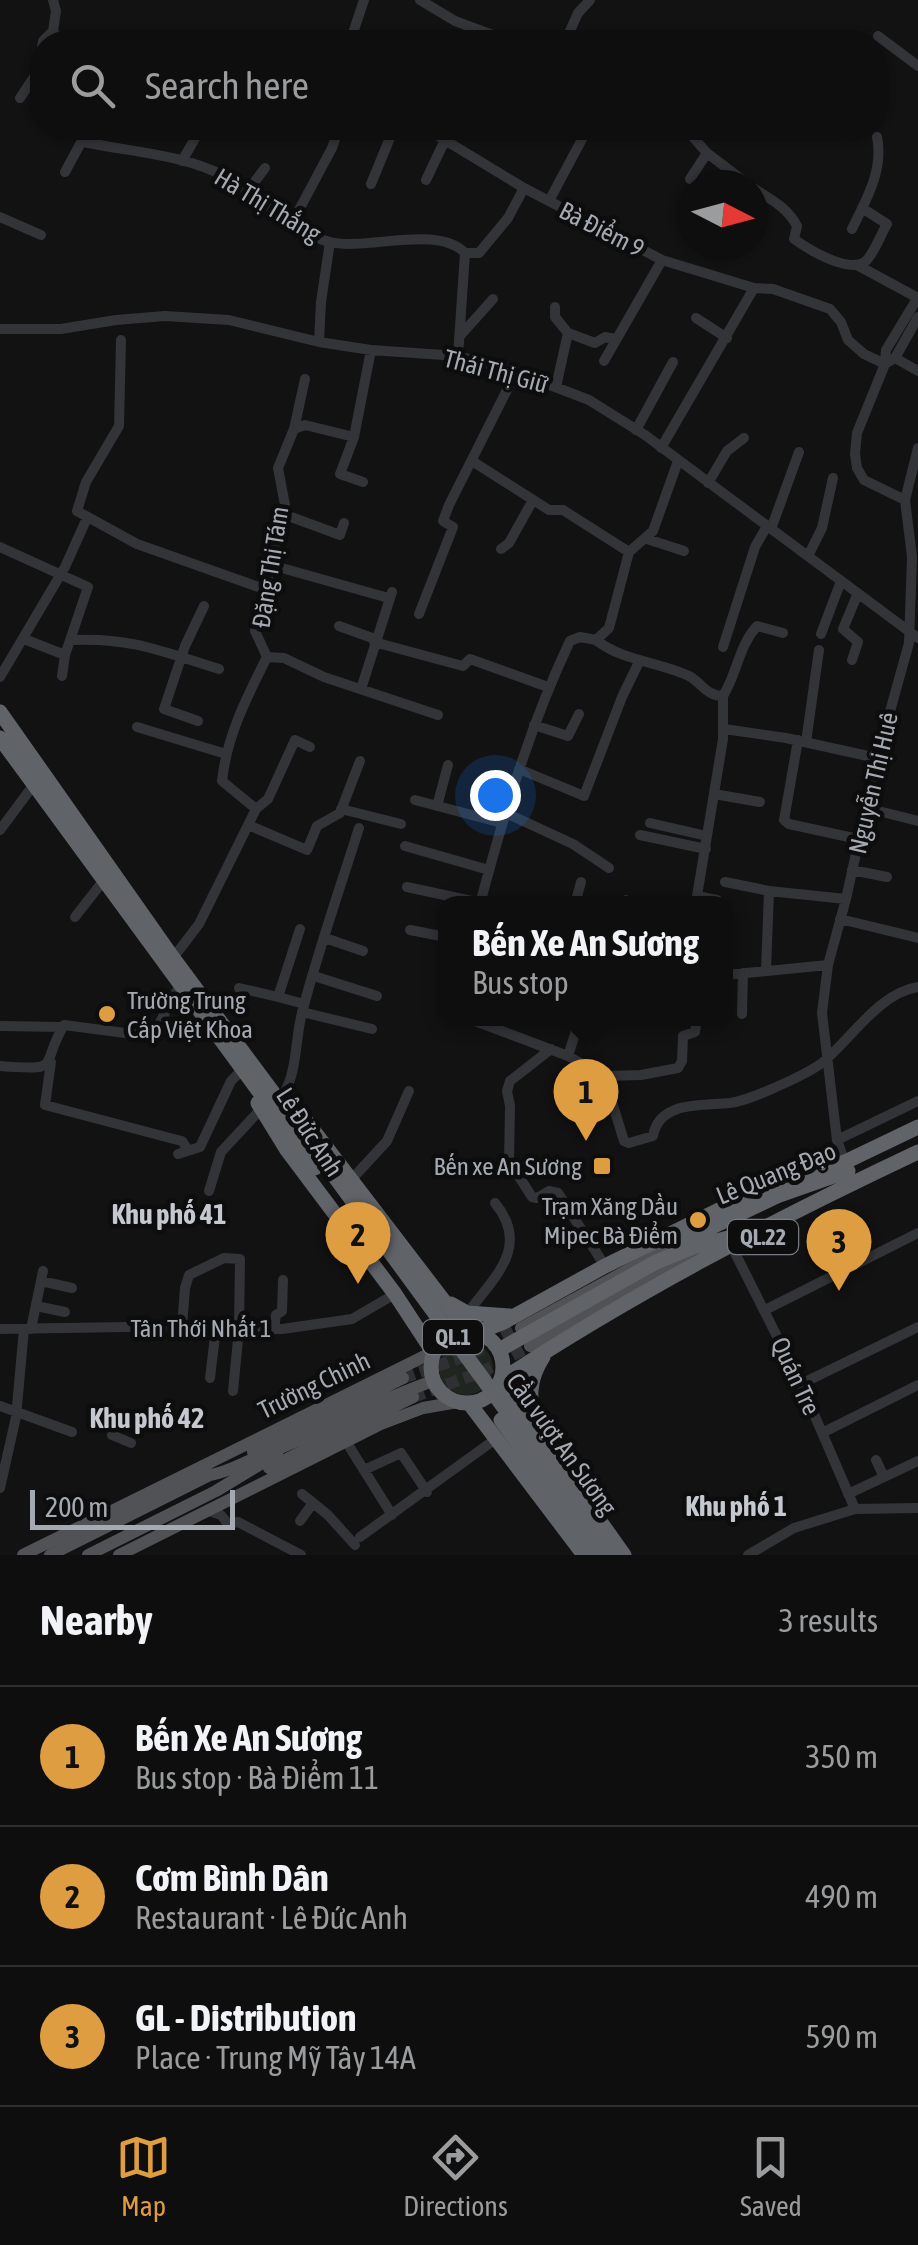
<!DOCTYPE html>
<html lang="en">
<head>
<meta charset="utf-8">
<style>
  body { margin:0; font-family:"Asap Condensed",sans-serif; background:#1c1c1c; color:#f1f3f6 }
  .compass { position:absolute; left:678px; top:170px; width:90px; height:90px; border-radius:50%; background:#0e0e0e; box-shadow:0 2px 8px #0004; rotate:96deg }
  .scale { position:absolute; left:30px; bottom:25px; width:205px; box-sizing:border-box; padding-left:10px; border:5px solid #a5aab2; border-top:0; font-size:28px; line-height:35px; white-space:nowrap; color:#a5aab2; -webkit-text-stroke:8px #0d0d0e; paint-order:stroke }
  .you { position:absolute; left:495px; top:795px; width:35px; height:35px; margin:-25px; border:8px solid #fff; border-radius:50%; background:#1a73e8; box-shadow:0 0 0 15px #1a73e833 }
  .badge { display:grid; place-items:center; width:65px; height:65px; border-radius:50%; background:#dd9d40; color:#111; font-size:32px; font-weight:700 }
  .pin { position:absolute; translate:-50% -82px; filter:drop-shadow(0 2px 5px #0008) }
  .pin::after { content:''; position:absolute; top:52px; width:35px; height:30px; background:inherit; clip-path:polygon(0 0,100% 0,50% 100%) }
  .popup { position:absolute; left:438px; top:896px; width:295px; height:130px; box-sizing:border-box; display:grid; place-content:center; border-radius:20px; background:#0e0e0e; filter:drop-shadow(0 2px 8px #0005); font-size:32px; white-space:nowrap; color:#9b9c9e }
  .popup b { font-size:38px; color:#f1f3f6 }
  .popup::after { content:''; position:absolute; left:50%; top:100%; margin-left:-20px; border:20px solid transparent; border-top-color:#0e0e0e }
  .list { margin:0; padding:0; list-style:none }
  h2 { display:flex; justify-content:space-between; align-items:center; height:130px; margin:0; padding:0 40px; font-size:42px }
  h2 small { font-size:32px; font-weight:400; color:#9b9c9e }
  .list li { display:grid; grid-template-columns:65px 1fr auto; gap:30px; align-items:center; box-sizing:border-box; height:140px; padding:0 40px; border-top:2px solid #2e2e2e }
  .list b { display:block; font-size:38px; white-space:nowrap }
  .list p { margin:0; font-size:32px; white-space:nowrap; color:#9b9c9e }
  .list em { font-size:32px; font-style:normal; color:#9b9c9e }
  .icon { flex:none; width:55px; height:55px; fill:none; stroke:currentColor; stroke-width:2; stroke-linecap:round; stroke-linejoin:round }
  .map { position:relative; flex:none; width:918px; height:1555px; overflow:hidden }
  .search { position:absolute; background:#0e0e0e; box-shadow:0 2px 8px #0004; left:30px; right:30px; top:30px; height:110px; display:flex; align-items:center; gap:25px; box-sizing:border-box; padding:0 35px; border-radius:40px; color:#9b9c9e; font-size:38px }
  .sheet { height:550px; background:#0e0e0e }
  nav { display:flex; justify-content:space-around; align-items:center; box-sizing:border-box; height:140px; border-top:2px solid #2e2e2e; background:#0e0e0e; font-size:28px; color:#9b9c9e }
  nav a { display:grid; justify-items:center; gap:5px }
  nav .on { color:#dd9d40 }
  .map>svg:first-child { display:block }
</style>
</head>
<body>
<div class="map">
<svg width="918" height="1555" viewBox="0 0 918 1555">
  <rect width="100%" height="100%" fill="#121213"/>
  <path fill="#1f251f" d="M439 1368a27 27 0 1 1 54 0a27 27 0 1 1-54 0Z"/>
  <g fill="none" stroke-linecap="round" stroke-linejoin="round">
    <path stroke="#2f3033" stroke-width="12" stroke-dasharray="12 6" stroke-linecap="butt" d="M403,1378L471,1354L521,1328
      M413,1397L486,1370L530,1346"/>
    <path stroke="#333438" stroke-width="10" d="M53,0L56,11L53,31L60,42
      M420,0L455,21L512,42
      M878,36L918,66
      M350,42L364,0
      M565,42L578,13L590,0
      M20,98L38,71L43,41L53,31
      M87,128L84,142C130,152 184,154 226,177C257,194 295,235 330,242C366,251 438,224 465,253L458,356
      M425,128L524,188L662,260L754,288L773,289L830,309L841,322L848,340L864,354L885,364
      M685,128L707,153L749,185
      M182,161L201,128
      M65,172L84,137
      M690,179L707,153
      M426,180L445,140
      M371,184L394,128
      M753,188C770,199 787,207 797,226L794,239C808,249 851,276 867,260C875,251 881,234 887,224L862,208
      M247,192L265,168
      M549,201L588,128
      M0,217L41,235
      M292,223L332,148L339,128
      M852,229C866,200 884,170 877,137
      M465,253H479L508,218L524,188
      M857,265L918,298
      M555,307V317L568,333
      M696,318L727,338
      M0,329H61L116,320L165,316L229,320L319,342L371,350L458,356L516,372L589,400L645,435L918,638
      M459,337L493,299
      M121,340L119,426L86,482L77,511L137,544L264,589
      M319,342L321,302L330,242
      M895,358L918,371
      M604,361L662,260
      M885,364L895,358L918,317
      M556,387L568,333L595,343L605,337L616,339
      M294,429L305,425L354,437
      M636,430L673,362
      M661,448L754,288
      M472,461L549,510H563L629,552
      M363,482L340,474L354,437L371,350
      M708,483L727,451L744,438
      M905,500L918,448
      M283,514L340,535L344,523
      M771,529L799,452
      M647,539L684,551
      M0,547L88,587L65,655L62,676
      M501,549L509,543L533,500
      M808,556L822,528L833,478
      M271,565L385,597
      M419,614L453,527L443,521L449,505L516,372
      M339,626L375,639
      M821,634L841,581
      M24,639L65,655
      M71,640C131,637 164,652 219,669
      M596,640C622,661 660,662 689,676C702,683 706,696 723,696C738,672 738,647 757,626L783,633
      M374,642L463,666L470,659L548,687
      M723,647L755,547L767,526
      M267,657L284,658L324,677L438,715
      M852,660L858,642L843,629L858,593
      M0,677L65,567L87,518
      M361,689L392,592
      M198,721L164,709L185,646L204,606
      M534,725L568,736L579,714
      M137,727L226,754
      M724,729L786,738L877,758
      M798,740L784,820L789,824L858,839
      M806,742L819,650
      M519,769L584,796L622,697L640,660
      M714,794L760,802
      M415,800L502,823
      M437,806L448,765
      M866,808L918,821
      M256,809L268,799L295,740L310,747
      M341,809L401,824
      M506,813L573,844L609,868
      M650,823L707,836
      M248,825L307,850L317,826L340,813L360,761
      M0,830L35,783
      M640,835L706,849
      M405,846L489,870
      M852,870L887,877
      M725,882L769,891L766,970
      M407,887L481,903
      M769,891L846,899
      M480,904C504,814 530,725 570,641L580,637L596,640L609,628L629,552L653,531L678,461
      M575,904L581,882
      M624,904L626,900
      M718,904L717,900L697,896L723,739V696
      M75,917L100,885
      M840,919L918,938
      M300,929L278,997L304,1004
      M410,930L446,937
      M325,938L363,951
      M173,958L199,924L256,809L222,781C227,735 247,697 267,657L255,631L285,505L278,468L294,429L305,379
      M726,975L828,965
      M314,976L377,996
      M239,988L278,997
      M302,1012L372,1029
      M742,1014L743,973
      M467,1018L568,1056L604,1076L624,1141L629,1143L653,1136C659,1101 701,1106 730,1103C745,1101 760,1094 774,1088C790,1081 808,1073 822,1063C851,1039 879,993 918,987
      M0,1026L61,1027
      M551,1049L510,1081L507,1091L510,1106L509,1161L532,1197L537,1198L549,1191L558,1193L605,1266
      M568,1056L580,1018
      M51,1062L45,1105L170,1138L182,1141L188,1150
      M0,1066C64,1071 39,1067 64,1025L148,1036L158,1026L180,985
      M604,1076L641,1075L678,1068L682,1061L683,1036L695,1032L697,1018
      M284,1093C298,1070 295,1035 303,1009C319,948 340,888 359,828
      M837,1140L918,1101
      M178,1154L200,1147L231,1081L241,1071
      M846,1166L837,1140L822,1013L828,965L846,899L877,758L909,643L912,557L905,500L864,480L857,468L855,454L857,433L885,364L886,350L918,297
      M351,1180L387,1141L409,1091
      M209,1191L221,1152L260,1110
      M731,1245L801,1384L855,1509
      M41,1281L72,1288
      M36,1306L65,1312
      M472,1307C498,1274 529,1244 495,1203
      M765,1310L918,1233
      M182,1326L185,1288L189,1275L224,1258L240,1259L239,1329L233,1391
      M0,1329L189,1326L282,1329L352,1319L395,1294
      M31,1329L43,1271
      M274,1329L276,1315L282,1311L283,1280
      M210,1378L216,1328
      M801,1384L918,1327
      M0,1406L72,1432
      M822,1433L918,1385
      M112,1435L131,1443
      M347,1443L392,1515
      M876,1460L884,1477
      M364,1470L401,1453L427,1492
      M0,1488L16,1417L24,1329
      M302,1494L328,1515L355,1545
      M848,1494L918,1461
      M209,1511L221,1515L228,1524L238,1522L301,1555
      M300,1521L313,1503
      M360,1537L497,1438
      M748,1555L794,1528L855,1509L918,1508"/>
    <path stroke="#505256" stroke-width="12" d="M521,1328L670,1247
      M530,1346L603,1303L712,1247
      M253,1452L403,1378
      M269,1468L413,1397
      M23,1555L433,1352
      M50,1555L210,1475C229,1472 243,1462 261,1456C320,1433 374,1401 433,1381
      M88,1555L216,1491L277,1454
      M119,1555L381,1424L423,1408L458,1402"/>
    <path stroke="#606368" stroke-width="15" d="M0,712L173,958L294,1121
      M0,738L285,1127
      M290,1100L466,1330
      M258,1103L287,1150L395,1294L433,1352
      M676,1244L777,1196L848,1171
      M451,1304L467,1313L510,1316
      M431 1367a36 36 0 1 1 72 0a36 36 0 1 1-72 0Z
      M478,1332L502,1323L605,1266L784,1178L845,1162L918,1127
      M499,1350L656,1262L693,1247L732,1237
      M500,1381C633,1293 774,1220 918,1152
      M500,1381L624,1555
      M469,1403L584,1555
      M537,1425C528,1400 528,1380 543,1357"/>
    <path stroke="#606368" stroke-width="15" d="M294,1121L612,1555
      M285,1127L315,1168
      M501,1420L599,1555"/>
  </g>
  <g fill="#dd9d40" stroke="#0d0d0e" stroke-width="4">
    <circle cx="107" cy="1014" r="10"/>
    <rect x="592" y="1156" width="20" height="20" rx="5"/>
    <circle cx="698" cy="1220" r="10"/>
  </g>
  <g text-anchor="middle" dominant-baseline="central" stroke-width="9" stroke-linejoin="round" paint-order="stroke">
    <g fill="#0d0d0e" stroke="#777b81" stroke-width="2.5">
      <rect x="728" y="1220" width="70" height="34" rx="8"/>
      <rect x="423" y="1320" width="60" height="34" rx="8"/>
    </g>
    <g font-size="22" font-weight="bold" fill="#a5aab2">
      <text x="763" y="1237">QL.22</text>
      <text x="453" y="1337">QL.1</text>
    </g>
    <g font-size="25" fill="#a5aab2" stroke="#0d0d0e">
      <text transform="translate(268 205) rotate(31)">Hà Thị Thắng</text>
      <text transform="translate(602 229) rotate(27)">Bà Điểm 9</text>
      <text transform="translate(496 371) rotate(15)">Thái Thị Giữ</text>
      <text transform="translate(270 567) rotate(-81)">Đặng Thị Tám</text>
      <text transform="translate(873 783) rotate(-77)">Nguyễn Thị Huê</text>
      <text transform="translate(310 1132) rotate(57)">Lê Đức Anh</text>
      <text transform="translate(776 1173) rotate(-22)">Lê Quang Đạo</text>
      <text x="201" y="1328">Tân Thới Nhất 1</text>
      <text transform="translate(796 1376) rotate(65)">Quán Tre</text>
      <text transform="translate(314 1385) rotate(-26)">Trường Chinh</text>
      <text transform="translate(562 1444) rotate(54)">Cầu vượt An Sương</text>
    </g>
    <g font-size="25" fill="#a5aab2" stroke="#0d0d0e" text-anchor="end">
      <text x="127" y="1000" text-anchor="start">Trường Trung<tspan x="127" dy="29">Cấp Việt Khoa</tspan></text>
      <text x="582" y="1166">Bến xe An Sương</text>
      <text x="678" y="1206">Trạm Xăng Dầu<tspan x="678" dy="29">Mipec Bà Điểm</tspan></text>
    </g>
    <g font-size="28" font-weight="bold" fill="#c5c9cf" stroke="#0d0d0e">
      <text x="169" y="1214">Khu phố 41</text>
      <text x="147" y="1418">Khu phố 42</text>
      <text x="736" y="1506">Khu phố 1</text>
    </g>
  </g>
</svg>
<svg class="compass" viewBox="-18 -18 36 36"><path d="M0-13l5 13h-10z" fill="#e53935"/><path d="M0 13l5-13h-10z" fill="#9b9c9e"/></svg>
<div class="scale">200 m</div>
<div class="you"></div>
<div class="pin badge" style="left:586px;top:1141px">1</div>
<div class="popup"><b>Bến Xe An Sương</b>Bus stop</div>
<div class="pin badge" style="left:358px;top:1284px">2</div>
<div class="pin badge" style="left:839px;top:1291px">3</div>
<div class="search"><svg class="icon" aria-label="search" viewBox="0 0 24 24"><circle cx="10" cy="10" r="6"/><path d="M15 15l6 6"/></svg>Search here</div>
</div>
<section class="sheet">
<h2>Nearby<small>3 results</small></h2>
<ul class="list">
<li><span class="badge">1</span><div><b>Bến Xe An Sương</b><p>Bus stop · Bà Điểm 11</p></div><em>350 m</em></li>
<li><span class="badge">2</span><div><b>Cơm Bình Dân</b><p>Restaurant · Lê Đức Anh</p></div><em>490 m</em></li>
<li><span class="badge">3</span><div><b>GL - Distribution</b><p>Place · Trung Mỹ Tây 14A</p></div><em>590 m</em></li>
</ul>
</section>
<nav>
<a class="on"><svg class="icon" aria-label="map" viewBox="0 0 24 24"><path d="M3 6l6-2 6 2 6-2v14l-6 2-6-2-6 2zM9 4v14M15 6v14"/></svg>Map</a>
<a><svg class="icon" aria-label="directions" viewBox="0 0 24 24"><path d="M12 3l9 9-9 9-9-9zM9 14v-3h6M13 9l2 2-2 2"/></svg>Directions</a>
<a><svg class="icon" aria-label="saved" viewBox="0 0 24 24"><path d="M7 4h10v16l-5-4-5 4z"/></svg>Saved</a>
</nav>
</body>
</html>
